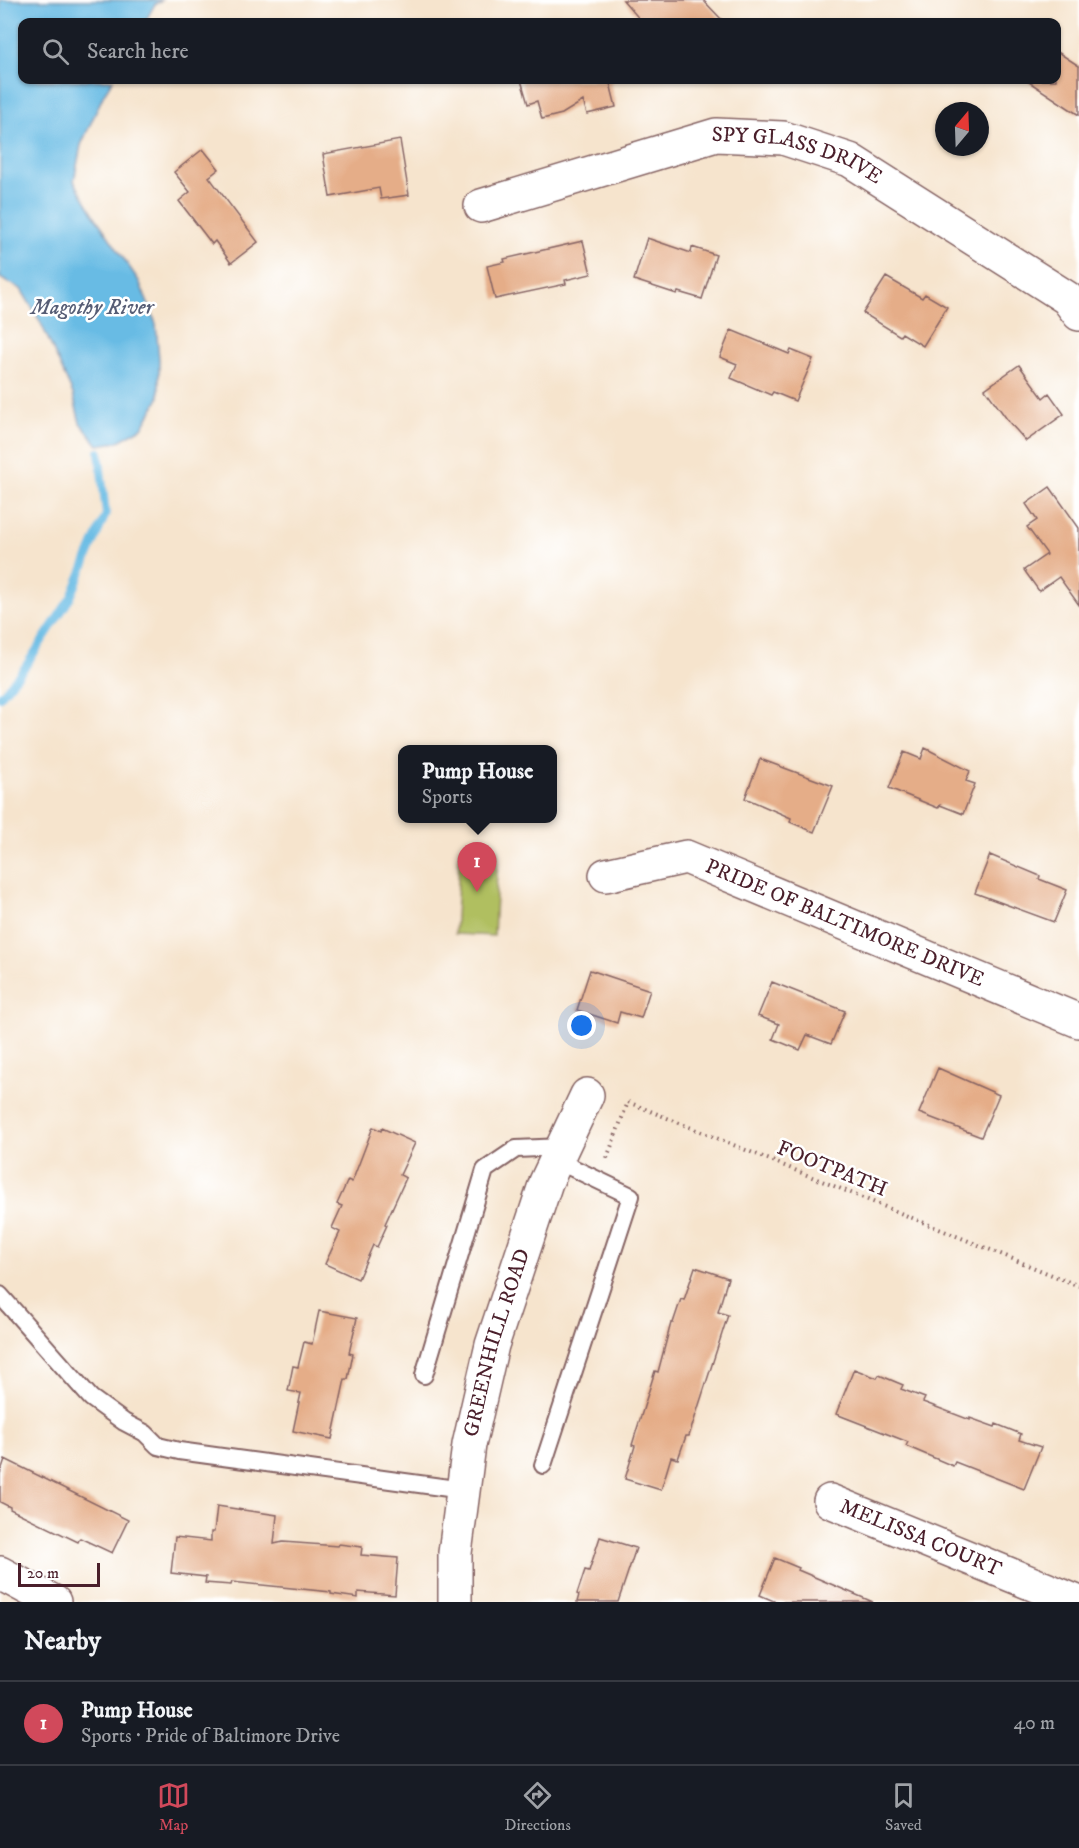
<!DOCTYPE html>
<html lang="en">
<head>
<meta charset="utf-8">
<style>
  body { margin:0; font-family:"IM FELL DW Pica",serif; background:#20242c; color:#f1f3f6 }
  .compass { position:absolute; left:935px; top:102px; width:54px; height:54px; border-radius:50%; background:#171b24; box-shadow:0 2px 4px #0004; rotate:19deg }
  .scale { position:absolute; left:18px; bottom:15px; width:82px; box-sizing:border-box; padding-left:6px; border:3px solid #4a1f2b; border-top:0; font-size:16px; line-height:21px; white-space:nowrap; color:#4a1f2b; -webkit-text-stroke:4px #fff; paint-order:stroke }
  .you { position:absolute; left:582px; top:1026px; width:21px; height:21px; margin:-15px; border:4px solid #fff; border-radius:50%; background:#1a73e8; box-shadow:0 0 0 9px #1a73e833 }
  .badge { display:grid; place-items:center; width:39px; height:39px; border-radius:50%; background:#d1495b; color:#fff; font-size:20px; font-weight:700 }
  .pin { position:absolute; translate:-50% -50px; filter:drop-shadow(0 2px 3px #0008) }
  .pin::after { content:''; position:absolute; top:32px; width:21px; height:18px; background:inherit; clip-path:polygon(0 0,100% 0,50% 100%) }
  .popup { position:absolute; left:398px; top:745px; width:159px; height:78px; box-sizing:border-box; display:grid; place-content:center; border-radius:12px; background:#171b24; filter:drop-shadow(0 2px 4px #0005); font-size:20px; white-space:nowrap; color:#9ea1a6 }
  .popup b { font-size:22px; color:#f1f3f6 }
  .popup::after { content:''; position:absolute; left:50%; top:100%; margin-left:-12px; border:12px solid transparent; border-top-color:#171b24 }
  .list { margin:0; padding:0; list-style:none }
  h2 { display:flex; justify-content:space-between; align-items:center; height:78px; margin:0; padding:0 24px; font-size:26px }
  h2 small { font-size:20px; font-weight:400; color:#9ea1a6 }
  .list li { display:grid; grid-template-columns:39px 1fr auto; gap:18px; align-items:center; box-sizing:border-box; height:84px; padding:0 24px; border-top:2px solid #363941 }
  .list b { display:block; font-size:22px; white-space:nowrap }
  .list p { margin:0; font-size:20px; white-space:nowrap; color:#9ea1a6 }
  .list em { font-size:20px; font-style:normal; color:#9ea1a6 }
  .icon { flex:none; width:33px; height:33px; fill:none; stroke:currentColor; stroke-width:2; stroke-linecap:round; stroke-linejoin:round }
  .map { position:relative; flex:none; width:1079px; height:1602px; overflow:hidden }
  .search { position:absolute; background:#171b24; box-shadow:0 2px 4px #0004; left:18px; right:18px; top:18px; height:66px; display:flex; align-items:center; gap:15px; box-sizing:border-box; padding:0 21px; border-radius:12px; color:#9ea1a6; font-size:22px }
  .sheet { height:162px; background:#171b24 }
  nav { display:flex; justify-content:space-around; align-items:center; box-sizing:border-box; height:84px; border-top:2px solid #363941; background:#171b24; font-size:16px; color:#9ea1a6 }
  nav a { display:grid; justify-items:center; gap:3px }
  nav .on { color:#d1495b }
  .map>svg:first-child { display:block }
</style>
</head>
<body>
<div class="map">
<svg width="1079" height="1602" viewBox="0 0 1079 1602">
  <rect width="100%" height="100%" fill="#fff"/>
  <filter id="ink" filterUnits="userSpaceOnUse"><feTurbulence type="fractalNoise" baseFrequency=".0167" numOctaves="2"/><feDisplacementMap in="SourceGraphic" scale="12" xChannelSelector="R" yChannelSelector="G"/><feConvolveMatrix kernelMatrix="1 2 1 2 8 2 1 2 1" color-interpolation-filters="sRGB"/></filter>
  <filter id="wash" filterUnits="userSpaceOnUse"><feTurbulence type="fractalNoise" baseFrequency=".008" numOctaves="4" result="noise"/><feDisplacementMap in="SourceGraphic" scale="24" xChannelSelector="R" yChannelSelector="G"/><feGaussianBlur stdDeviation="1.35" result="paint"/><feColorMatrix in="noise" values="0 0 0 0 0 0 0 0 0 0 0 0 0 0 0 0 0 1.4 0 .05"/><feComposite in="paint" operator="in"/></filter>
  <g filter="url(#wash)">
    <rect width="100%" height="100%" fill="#f6e4cd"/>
    <path fill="#b0bf61" stroke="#7d6f46" stroke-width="1.5" d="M460,848L498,850L494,936L455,934Z"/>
    <path fill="#68bbe4" stroke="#596d88" stroke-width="1.5" d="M0,0H162L155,4L145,22H22V80H113L104,94L81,145L74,181L96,218L139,281L156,324L159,359V398L142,428L117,442L98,445L80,423L73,394L40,321L21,289L0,278Z"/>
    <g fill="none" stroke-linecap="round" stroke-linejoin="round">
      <path stroke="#68bbe4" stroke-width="8" d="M0,697L25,667L71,597L106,514L99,452"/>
    </g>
    <g id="blocks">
      <path fill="#e5ad88" d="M623,0H703L724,22H642Z
        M1056,51L1079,66V115L1026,80H1056Z
        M521,80H615L610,83L616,107L587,114L583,101L562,114L542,119L537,101L528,104Z
        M400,140L409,195L381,199L379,188L330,197L323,154Z
        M203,149L219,169L209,177L258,242L231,263L215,241L212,244L179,201L190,192L174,172Z
        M647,238L691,253L692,247L716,255L702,299L678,292L677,294L634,280Z
        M583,241L591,274L565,280L566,284L495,299L487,266L505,262L504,259Z
        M886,277L922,298L925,294L947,307L923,346L902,333L900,336L863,313Z
        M731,330L789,354L791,350L813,359L795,401L773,392L771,395L731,378L737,364L720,357Z
        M1019,365L1043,398L1049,393L1064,414L1026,441L1009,422L985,389Z
        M1050,487L1079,528V605L1059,577L1039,591L1024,570L1047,554L1027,527L1037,520L1026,504Z
        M925,748L970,771L966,781L975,784L963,814L940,805L938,808L889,788L904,752L921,759Z
        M760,759L833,786L814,832L790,822L791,818L745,798Z
        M990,855L1040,876L1039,879L1067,890L1054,922L975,893Z
        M590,970L650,990L641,1018L620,1012L617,1023L577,1010Z
        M772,982L845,1011L831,1044L807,1035L800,1050L773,1039L779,1024L758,1016Z
        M938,1068L999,1095L981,1137L919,1113Z
        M373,1127L381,1131L382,1128L415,1143L400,1175L406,1178L385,1224L387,1225L377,1247L373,1245L358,1279L325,1264L340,1232L332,1228L342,1206L337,1204L348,1180L352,1182Z
        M695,1267L728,1278L718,1312L728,1315L689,1436H686L678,1459L671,1457L661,1490L625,1479L635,1446L632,1445L655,1371L658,1372L671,1323H673L681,1299L684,1300Z
        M319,1311L357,1318L349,1353L353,1354L348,1379H345L332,1439L293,1431L301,1393L288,1391L293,1366L298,1367L304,1342L312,1344Z
        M854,1369L877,1378L879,1375L903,1385L901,1389L925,1398L923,1402L970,1420V1418L995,1427L996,1424L1021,1434L1019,1440L1041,1447L1024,1489L955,1462L953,1466L906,1446L908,1442L836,1414Z
        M5,1459L128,1520L112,1553L80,1538L78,1542L10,1509V1507L0,1502V1474Z
        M217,1506L277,1515L274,1544L283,1542L338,1546L339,1544L362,1547L361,1555L398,1558L395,1595L358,1592V1598L331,1594V1592L232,1582L231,1585L205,1583L206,1577L171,1573L175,1537L211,1541V1532H214Z
        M600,1537L636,1548L618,1602H577L579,1595L577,1594L585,1570L589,1571Z
        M775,1558L799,1568L798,1570L873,1602H776L760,1595Z"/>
    </g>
  </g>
  <g filter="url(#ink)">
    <use href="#blocks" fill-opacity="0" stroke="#866464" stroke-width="1.5"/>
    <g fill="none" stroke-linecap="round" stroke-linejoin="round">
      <defs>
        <path id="lane" d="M0,1295L91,1398L124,1422L145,1433L158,1446L179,1451L463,1490
          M424,1375L485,1170L516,1149L563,1147
          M543,1465L631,1196L556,1160"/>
        <g id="street">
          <path id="s1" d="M481,206L716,135L783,138L850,160L1067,298L1079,314"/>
          <path id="s2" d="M606,875L686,857L1079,1021"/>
          <path id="s3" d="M830,1501L1077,1602"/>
          <path d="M0,1573L54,1602"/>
          <path id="s4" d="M455,1602V1553L469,1445L492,1345L546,1182L587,1095"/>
        </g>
      </defs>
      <use href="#lane" stroke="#866464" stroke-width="20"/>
      <use href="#street" stroke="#866464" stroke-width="36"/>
      <path stroke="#866464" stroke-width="4" stroke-dasharray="1.5 4.5" stroke-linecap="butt" d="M607,1158L628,1102L1079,1286"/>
      <use href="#lane" stroke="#fff" stroke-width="16"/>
      <use href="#street" stroke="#fff" stroke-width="33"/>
    </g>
  </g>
  <g text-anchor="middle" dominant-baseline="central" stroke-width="5" stroke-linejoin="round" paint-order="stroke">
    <g font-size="21" fill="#4a1f2b" stroke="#fff">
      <text stroke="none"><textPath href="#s1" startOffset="330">SPY GLASS DRIVE</textPath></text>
      <text stroke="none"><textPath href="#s2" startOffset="254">PRIDE OF BALTIMORE DRIVE</textPath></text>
      <text transform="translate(832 1169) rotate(22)">FOOTPATH</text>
      <text stroke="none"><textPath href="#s4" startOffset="264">GREENHILL ROAD</textPath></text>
      <text stroke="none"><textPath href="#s3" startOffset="98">MELISSA COURT</textPath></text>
    </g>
    <g font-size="22" font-style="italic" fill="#565d75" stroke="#fff">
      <text x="92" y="307">Magothy River</text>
    </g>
  </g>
</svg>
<svg class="compass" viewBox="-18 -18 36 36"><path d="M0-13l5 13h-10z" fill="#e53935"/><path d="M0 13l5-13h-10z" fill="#9ea1a6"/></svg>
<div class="scale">20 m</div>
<div class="you"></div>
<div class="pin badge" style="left:477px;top:892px">1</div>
<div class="popup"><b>Pump House</b>Sports</div>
<div class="search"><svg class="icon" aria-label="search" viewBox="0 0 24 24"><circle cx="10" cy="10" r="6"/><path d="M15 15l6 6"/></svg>Search here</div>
</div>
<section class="sheet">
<h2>Nearby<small></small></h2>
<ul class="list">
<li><span class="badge">1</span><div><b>Pump House</b><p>Sports · Pride of Baltimore Drive</p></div><em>40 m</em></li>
</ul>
</section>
<nav>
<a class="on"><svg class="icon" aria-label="map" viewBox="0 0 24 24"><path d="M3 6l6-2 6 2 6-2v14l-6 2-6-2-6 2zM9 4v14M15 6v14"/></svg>Map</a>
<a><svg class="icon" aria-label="directions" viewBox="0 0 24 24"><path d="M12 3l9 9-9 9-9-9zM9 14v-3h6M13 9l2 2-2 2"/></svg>Directions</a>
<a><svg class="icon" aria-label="saved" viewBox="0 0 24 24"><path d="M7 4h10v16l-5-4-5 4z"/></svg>Saved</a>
</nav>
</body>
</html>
